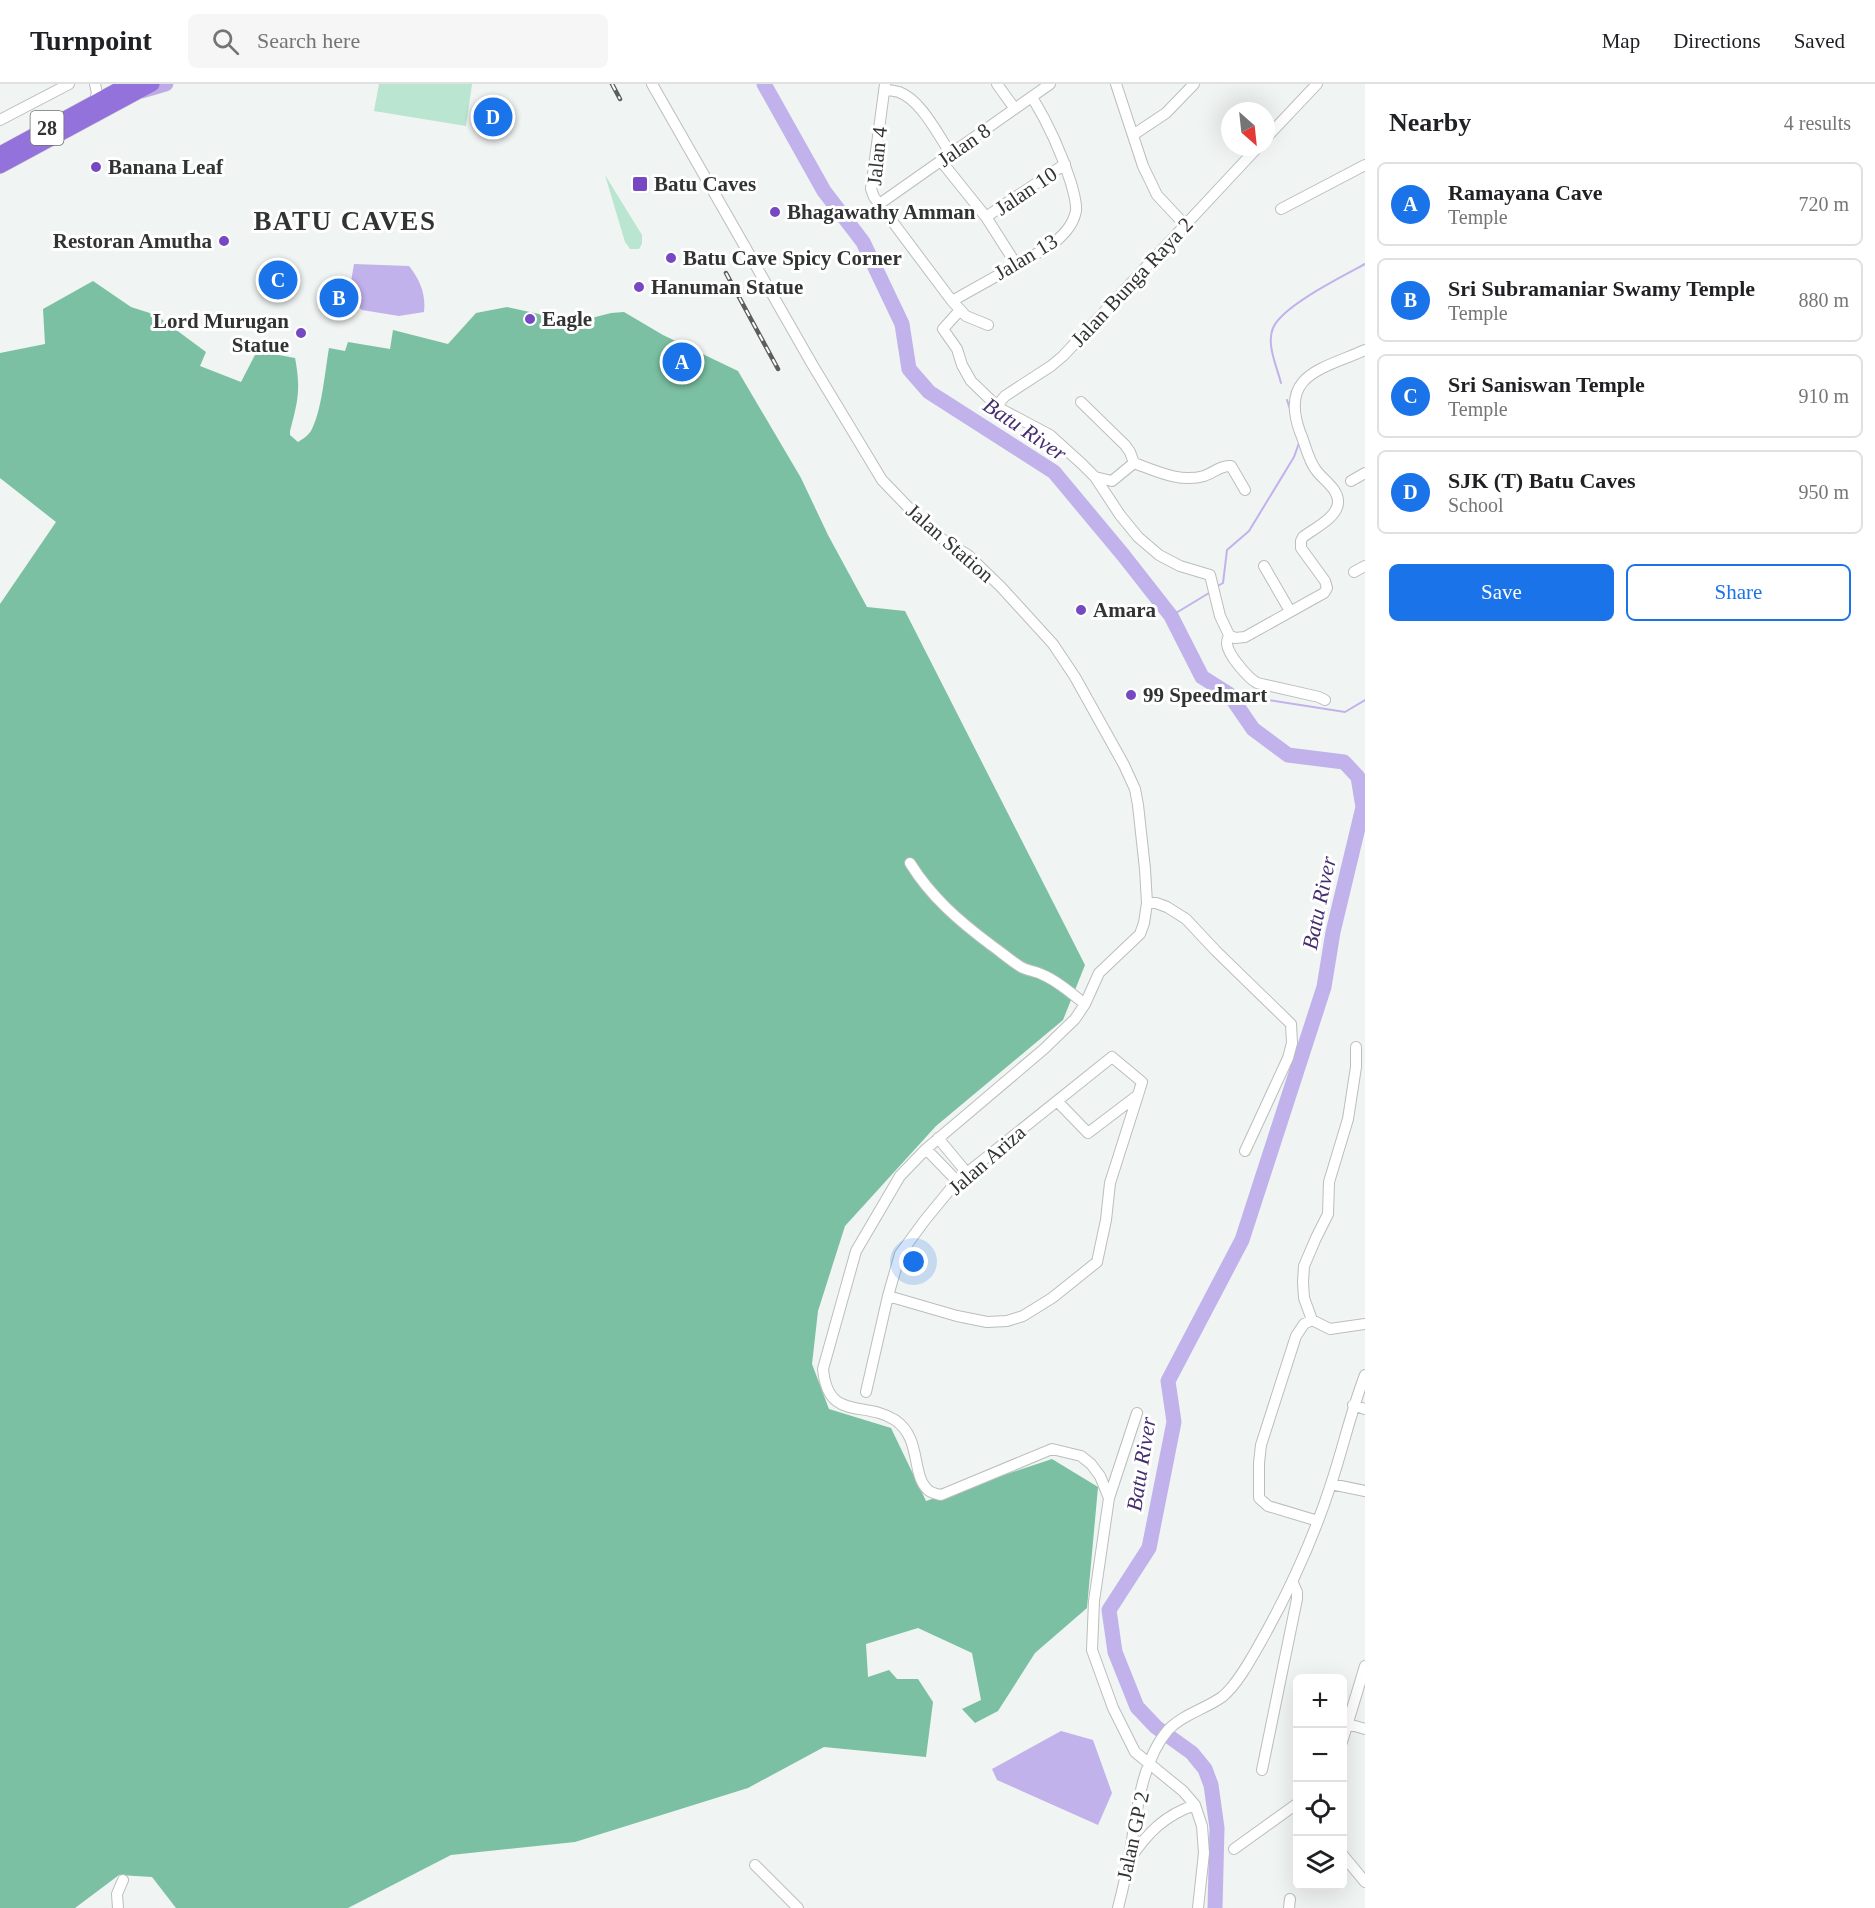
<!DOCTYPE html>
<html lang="en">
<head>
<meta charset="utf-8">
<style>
  body { margin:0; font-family:"Times New Roman",serif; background:#f6f6f6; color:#202124 }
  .controls { position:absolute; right:18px; bottom:18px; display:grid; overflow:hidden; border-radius:9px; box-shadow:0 6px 24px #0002 }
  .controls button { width:54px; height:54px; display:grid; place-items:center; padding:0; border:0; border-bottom:2px solid #e0e0e0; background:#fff; color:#202124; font:30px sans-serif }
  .compass { position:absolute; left:1221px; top:18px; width:54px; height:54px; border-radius:50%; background:#fff; box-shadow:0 6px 24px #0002; rotate:153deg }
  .you { position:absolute; left:914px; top:1178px; width:21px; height:21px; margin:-15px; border:4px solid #fff; border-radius:50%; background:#1a73e8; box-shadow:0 0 0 9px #1a73e833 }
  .badge { display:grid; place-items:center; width:39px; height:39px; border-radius:50%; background:#1a73e8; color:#fff; font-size:20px; font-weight:700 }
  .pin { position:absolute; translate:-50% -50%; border:3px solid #fff; box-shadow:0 2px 6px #0006 }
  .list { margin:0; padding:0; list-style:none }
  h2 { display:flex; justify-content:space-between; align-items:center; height:78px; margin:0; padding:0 24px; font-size:26px }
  h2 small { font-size:20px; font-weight:400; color:#757577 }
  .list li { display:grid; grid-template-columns:39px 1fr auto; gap:18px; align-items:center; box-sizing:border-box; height:84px; margin:0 12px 12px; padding:0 12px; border:2px solid #e0e0e0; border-radius:9px }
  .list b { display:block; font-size:22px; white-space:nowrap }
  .list p { margin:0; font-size:20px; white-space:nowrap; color:#757577 }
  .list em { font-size:20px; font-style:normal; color:#757577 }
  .actions { display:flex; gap:12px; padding:18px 24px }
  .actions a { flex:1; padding:14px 0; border:2px solid #1a73e8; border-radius:9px; text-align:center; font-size:21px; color:#1a73e8 }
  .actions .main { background:#1a73e8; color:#fff }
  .icon { flex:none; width:33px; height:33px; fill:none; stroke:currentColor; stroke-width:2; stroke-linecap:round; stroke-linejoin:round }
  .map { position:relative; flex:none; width:1365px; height:1824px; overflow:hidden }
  header { display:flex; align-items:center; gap:36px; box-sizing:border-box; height:84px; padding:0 30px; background:#fff; border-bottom:2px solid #e0e0e0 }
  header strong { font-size:28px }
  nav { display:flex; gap:33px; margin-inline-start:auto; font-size:21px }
  .search { width:420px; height:54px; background:#f6f6f6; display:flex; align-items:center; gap:15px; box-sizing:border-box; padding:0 21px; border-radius:9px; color:#757577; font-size:22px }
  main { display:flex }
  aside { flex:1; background:#fff }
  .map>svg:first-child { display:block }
</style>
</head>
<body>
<header>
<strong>Turnpoint</strong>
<div class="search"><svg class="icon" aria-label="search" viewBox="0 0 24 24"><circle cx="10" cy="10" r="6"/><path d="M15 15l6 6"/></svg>Search here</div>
<nav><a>Map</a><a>Directions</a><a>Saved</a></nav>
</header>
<main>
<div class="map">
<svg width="1365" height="1824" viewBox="0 0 1365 1824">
  <rect width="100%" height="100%" fill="#f0f4f2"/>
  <path fill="#b9e5d1" d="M379,0H472L466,42L374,27Z
    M605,91L642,151V160L639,165H630L625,158Z"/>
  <path fill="#7bc0a3" d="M93,197L131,223L156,231L206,268L200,282L241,298L257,267L295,274C301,305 298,317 290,347V351L298,358C303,355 309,351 312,345C322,325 325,287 329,264L345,267L348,258L390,265L393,246L448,260L476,229L507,223L576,238L611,229L624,228L663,251L738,287L801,394L828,451L867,523L905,527L1085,881L1063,936L936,1042L845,1142L818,1227L812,1280L829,1325L891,1344L926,1417L1052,1375L1098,1403L1087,1524L1035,1569L998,1627L975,1639L962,1625L981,1616L972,1569L918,1544L866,1560L868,1593L889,1586L897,1595H918L933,1618L926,1673L824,1663L748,1704L575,1758L451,1771L348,1824H176L152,1793L119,1791L75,1824H0V520L56,438L0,394V269L45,260L43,225Z"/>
  <path fill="#c1b2ec" d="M354,180L409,182C420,196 426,210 424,228L399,232L362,226L348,215Z
    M1061,1647L1093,1656L1112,1709L1098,1741L997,1696L992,1685Z"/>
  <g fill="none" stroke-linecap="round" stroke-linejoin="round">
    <path stroke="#c1b2ec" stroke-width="2" d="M1281,299C1277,283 1266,260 1273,244C1282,222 1343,192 1365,180
      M1287,316L1290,325
      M1216,503L1223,499L1227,466L1249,447L1294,373L1299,359
      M1171,532L1209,509
      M1229,610L1345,628L1365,616"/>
    <path stroke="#c1b2ec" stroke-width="15" d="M764,0L824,107L863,158L902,240L909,285L929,308L1054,388L1124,472L1171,532L1202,593L1229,610L1253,645L1288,671L1344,678L1358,693L1363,723L1333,848L1324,903L1242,1156L1168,1297L1174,1338L1149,1464L1109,1526L1115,1568L1137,1623L1156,1643L1192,1669L1205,1685L1211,1701L1217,1744L1215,1824"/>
    <defs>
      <path id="minor" d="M652,0L812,280L882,396L934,450L968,471L1001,503L1053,560L1075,593L1124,681L1135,705L1138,721L1145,785L1147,819L1144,839L1140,850L1099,889L1085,920L1075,935L1044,965L926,1065L900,1092L856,1167L823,1285C828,1338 864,1316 895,1336C922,1354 911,1391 928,1406C931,1409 937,1410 941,1411L1052,1365L1081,1372L1091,1380L1100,1392L1109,1414L1094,1517L1092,1566L1113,1624L1135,1668L1183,1707L1195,1721L1202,1742L1204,1769L1198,1824
        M885,0L871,105L874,113L952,217L966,232L988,241
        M997,0L1015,25
        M1116,0L1143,82L1157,111L1185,141
        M885,6C889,6 895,7 899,8C921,16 938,51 951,70
        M94,19L97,9L95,0
        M0,36L69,0
        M1133,51L1166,29L1194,0
        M1266,54L1317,0
        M941,77L986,133L1016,180
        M878,121L1050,0
        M1281,125L1365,81
        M986,133L1065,80
        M952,217L1052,161C1063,151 1073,142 1076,127C1077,118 1073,107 1071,99C1061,67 1049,41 1032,13
        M960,226L943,245L957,265L962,281L971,297L999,324L1050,351L1082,380L1095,393L1120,431L1138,453L1159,471L1180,482L1210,491L1220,532L1229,551L1235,554L1245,553L1324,509L1327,504L1325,497L1301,464V457L1303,453C1313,445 1337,434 1338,419C1339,405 1323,396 1316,386C1308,376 1305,359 1300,348C1279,290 1323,285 1365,266
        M1081,318L1125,361L1130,368L1134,379
        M999,324L1000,318L1005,312L1051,282L1063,272L1258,63
        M1095,393L1112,397L1134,379C1156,387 1180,399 1204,392C1213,389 1221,381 1231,382L1245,406
        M1351,397L1365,389
        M1264,482L1290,527
        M1354,488L1365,482
        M1229,551C1228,554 1227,556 1227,560C1228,571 1248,594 1257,599L1319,613L1325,616
        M910,779C931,813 959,837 991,861C1001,868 1011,877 1021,883C1028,887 1036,887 1043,891C1058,897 1072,910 1085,920
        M1147,819H1156L1167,823L1186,835L1216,867L1291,940L1292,959L1288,974L1245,1067
        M938,1054L967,1089
        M926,1065L957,1097
        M888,1212L957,1232L987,1238L1007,1237L1023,1232L1052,1214L1097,1178L1106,1136L1110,1099L1138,1011
        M1312,1236L1304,1214L1303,1198L1304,1182L1316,1154L1328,1130L1329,1098L1348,1035L1356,983V963
        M866,1308L888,1212L900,1170L925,1136L957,1097L1112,973L1142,998L1138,1011L1088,1049L1057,1017
        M1353,1321L1365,1325
        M1331,1400L1365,1407
        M1109,1414L1137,1329
        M1318,1437L1268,1422L1259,1414V1379L1261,1361L1296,1252L1304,1240L1312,1236L1330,1245L1365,1240
        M1348,1640L1365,1645
        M1342,1658L1365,1582
        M1262,1686L1297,1515V1508L1293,1499
        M1234,1765L1298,1719
        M1342,1770L1365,1798
        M1130,1775C1147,1749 1165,1731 1195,1721
        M755,1781L798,1824
        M118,1824L117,1810L123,1796
        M1118,1824C1122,1808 1126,1792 1129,1775C1136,1734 1140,1679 1168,1646C1182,1631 1205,1625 1222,1613C1236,1602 1250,1577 1259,1561C1288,1510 1313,1456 1331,1400C1343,1364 1351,1327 1365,1291
        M1289,1824L1290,1815"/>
      <path id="major" d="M142,7L166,0"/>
      <path id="highway" d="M0,70L129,0
        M0,82L152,0"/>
    </defs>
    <use href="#minor" stroke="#babebc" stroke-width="12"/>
    <use href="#major" stroke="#cecece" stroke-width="15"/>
    <use href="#highway" stroke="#cecece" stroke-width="16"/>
    <use href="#minor" stroke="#fff" stroke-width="10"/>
    <use href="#major" stroke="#bfaae9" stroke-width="14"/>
    <use href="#highway" stroke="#9472db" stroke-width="15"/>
    <defs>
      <path id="rail" d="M612,0L620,15
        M726,189L778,285"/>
    </defs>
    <use href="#rail" stroke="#5c5e5d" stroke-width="4.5"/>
    <use href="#rail" stroke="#fff" stroke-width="2" stroke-dasharray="7" stroke-linecap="butt"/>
  </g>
  <g fill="#7649c2" stroke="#fff" stroke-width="2">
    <circle cx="96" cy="83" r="6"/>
    <rect x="632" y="92" width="16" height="16" rx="3"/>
    <circle cx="775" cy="128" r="6"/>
    <circle cx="224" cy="157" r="6"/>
    <circle cx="671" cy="174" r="6"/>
    <circle cx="639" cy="203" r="6"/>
    <circle cx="530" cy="235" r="6"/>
    <circle cx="301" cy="249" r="6"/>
    <circle cx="1081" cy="526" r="6"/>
    <circle cx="1131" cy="611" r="6"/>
  </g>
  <g text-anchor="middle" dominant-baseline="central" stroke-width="6" stroke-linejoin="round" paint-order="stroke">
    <rect fill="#fff" stroke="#707070" stroke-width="1.5" x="30.5" y="27" width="33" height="34" rx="4.5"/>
    <g font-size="20" font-weight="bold" fill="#323333">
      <text x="47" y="44">28</text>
    </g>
    <g font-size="21" fill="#323333" stroke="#fff">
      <text transform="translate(964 61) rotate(-35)">Jalan 8</text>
      <text transform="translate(877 72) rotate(-84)">Jalan 4</text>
      <text transform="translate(1026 107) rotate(-34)">Jalan 10</text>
      <text transform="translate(1026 173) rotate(-31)">Jalan 13</text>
      <text transform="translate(1132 198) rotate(-47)">Jalan Bunga Raya 2</text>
      <text transform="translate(950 459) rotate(41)">Jalan Station</text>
      <text transform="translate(987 1076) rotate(-41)">Jalan Ariza</text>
      <text transform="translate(1133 1752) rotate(-78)">Jalan GP 2</text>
    </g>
    <g font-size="21" font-weight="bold" fill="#323333" stroke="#fff" text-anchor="start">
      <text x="108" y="83">Banana Leaf</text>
      <text x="654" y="100">Batu Caves</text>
      <text x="787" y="128">Bhagawathy Amman</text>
      <text x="212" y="157" text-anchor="end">Restoran Amutha</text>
      <text x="683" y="174">Batu Cave Spicy Corner</text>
      <text x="651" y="203">Hanuman Statue</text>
      <text x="542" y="235">Eagle</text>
      <text x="289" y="237" text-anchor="end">Lord Murugan<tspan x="289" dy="24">Statue</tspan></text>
      <text x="1093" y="526">Amara</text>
      <text x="1143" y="611">99 Speedmart</text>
    </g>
    <g font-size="22" font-style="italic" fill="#452d70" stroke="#fff">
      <text transform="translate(1025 345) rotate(34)">Batu River</text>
      <text transform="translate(1319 819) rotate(-78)">Batu River</text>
      <text transform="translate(1141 1380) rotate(-81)">Batu River</text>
    </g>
    <g font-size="27" font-weight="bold" letter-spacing="1.5" fill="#323333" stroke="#fff">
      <text x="345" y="137">BATU CAVES</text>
    </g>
  </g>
</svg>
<div class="controls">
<button>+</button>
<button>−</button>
<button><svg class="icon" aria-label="locate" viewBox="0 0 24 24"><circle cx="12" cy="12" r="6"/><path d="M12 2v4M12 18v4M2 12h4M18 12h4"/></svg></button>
<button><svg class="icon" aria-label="layers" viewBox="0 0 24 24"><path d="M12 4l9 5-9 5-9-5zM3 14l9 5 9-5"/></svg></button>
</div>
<svg class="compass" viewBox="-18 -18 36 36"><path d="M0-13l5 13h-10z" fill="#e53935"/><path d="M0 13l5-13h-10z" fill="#757577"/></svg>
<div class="you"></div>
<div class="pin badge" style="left:682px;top:278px">A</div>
<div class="pin badge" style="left:339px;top:214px">B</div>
<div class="pin badge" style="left:278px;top:196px">C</div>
<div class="pin badge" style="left:493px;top:33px">D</div>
</div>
<aside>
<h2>Nearby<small>4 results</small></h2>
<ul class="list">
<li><span class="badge">A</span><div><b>Ramayana Cave</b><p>Temple</p></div><em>720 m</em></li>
<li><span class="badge">B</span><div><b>Sri Subramaniar Swamy Temple</b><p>Temple</p></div><em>880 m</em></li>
<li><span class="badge">C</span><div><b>Sri Saniswan Temple</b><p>Temple</p></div><em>910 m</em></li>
<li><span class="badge">D</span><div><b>SJK (T) Batu Caves</b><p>School</p></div><em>950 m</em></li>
</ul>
<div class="actions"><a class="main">Save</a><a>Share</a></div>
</aside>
</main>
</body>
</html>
